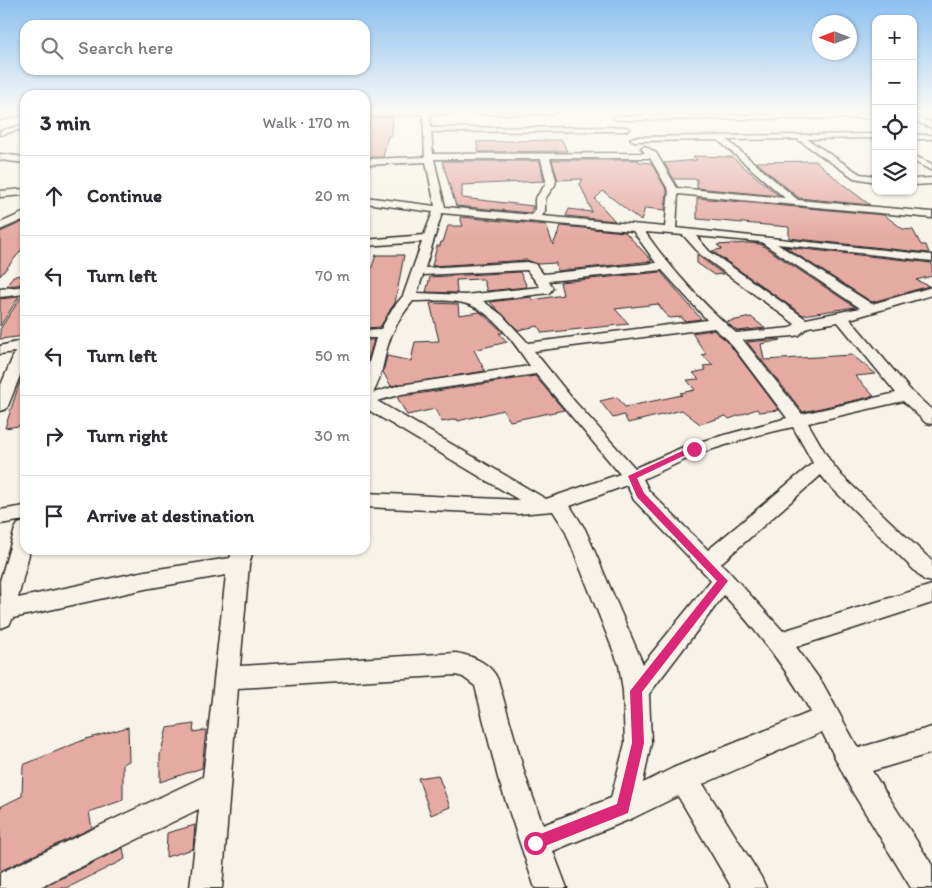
<!DOCTYPE html>
<html lang="en">
<head>
<meta charset="utf-8">
<style>
  body { margin:0; font-family:Itim,sans-serif; background:#f2f2f3; color:#2b2b33 }
  .controls { position:absolute; right:15px; top:15px; display:grid; overflow:hidden; border-radius:10px; box-shadow:0 1px 4px #0004 }
  .controls button { width:45px; height:45px; display:grid; place-items:center; padding:0; border:0; border-bottom:1px solid #e1e1e2; background:#fff; color:#2b2b33; font:25px sans-serif }
  .compass { position:absolute; left:812px; top:15px; width:45px; height:45px; border-radius:50%; background:#fff; box-shadow:0 1px 4px #0004; rotate:270deg }
  .stop { position:absolute; width:15px; height:15px; margin:-11px; border:4px solid #db2777; border-radius:50%; background:#fff }
  .stop.end { background:#db2777; border-color:#fff; box-shadow:0 1px 5px #0008 }
  .list { margin:0; padding:0; list-style:none }
  h2 { display:flex; justify-content:space-between; align-items:center; height:65px; margin:0; padding:0 20px; font-size:21px }
  h2 small { font-size:16px; font-weight:400; color:#7c7c81 }
  .list li { display:grid; grid-template-columns:32px 1fr auto; gap:15px; align-items:center; box-sizing:border-box; height:80px; padding:0 20px; border-top:1px solid #e1e1e2 }
  .list b { display:block; font-size:19px; white-space:nowrap }
  .list em { font-size:16px; font-style:normal; color:#7c7c81 }
  .icon { flex:none; width:28px; height:28px; fill:none; stroke:currentColor; stroke-width:2; stroke-linecap:round; stroke-linejoin:round }
  .map { position:relative; flex:none; width:932px; height:888px; overflow:hidden }
  .search { position:absolute; background:#fff; box-shadow:0 1px 4px #0004; left:20px; top:20px; width:350px; height:55px; display:flex; align-items:center; gap:12px; box-sizing:border-box; padding:0 18px; border-radius:15px; color:#7c7c81; font-size:19px }
  .panel { position:absolute; background:#fff; box-shadow:0 1px 4px #0004; left:20px; top:90px; width:350px; height:465px; border-radius:15px }
  .map>svg:first-child { display:block }
</style>
</head>
<body>
<div class="map">
<svg width="932" height="888" viewBox="0 0 932 888">
  <rect width="100%" height="100%" fill="#f7f3e8"/>
  <filter id="ink" filterUnits="userSpaceOnUse"><feTurbulence type="fractalNoise" baseFrequency=".02" numOctaves="2"/><feDisplacementMap in="SourceGraphic" scale="10" xChannelSelector="R" yChannelSelector="G"/><feConvolveMatrix kernelMatrix="1 2 1 2 8 2 1 2 1" color-interpolation-filters="sRGB"/></filter>
  <g filter="url(#ink)">
    <path fill="#e5aba3" stroke="#2b2b2b" d="M393,117L392,136H388L383,157H365V118Z
      M554,140H562L567,151L479,152L476,142Z
      M693,156L732,157L779,196L697,188V179H674L664,163L697,160Z
      M552,160H638L639,162L651,163L667,191L665,210L645,208L641,221L603,191L595,199L615,221L566,216L569,209L592,212L580,184L583,179L558,180Z
      M442,161H540L544,181L462,185V198L533,206L531,213L456,206Z
      M816,161L840,182L870,205L799,198L756,162Z
      M697,198L884,215L903,229L913,230L921,245H926L929,253L789,238V227L697,219Z
      M460,217L546,225L553,245L561,226L625,232L652,261L557,271L556,263L537,264L527,260L432,266L437,246H440L441,242H443L448,226H463Z
      M25,221V246L0,276V232Z
      M748,243L760,244L855,307L803,315L712,251L722,249L717,245Z
      M785,247L932,263V276L916,280L929,286L872,302Z
      M697,254L700,257L723,274L714,275L697,263Z
      M376,255H404L395,303L380,327L365,328V287Z
      M520,272L527,287L487,291L483,279L456,280L457,293L426,292L430,277Z
      M661,272L701,319L684,321L682,317L669,318L658,304L615,309L629,324L542,333L538,326L518,330L490,302L532,297L533,300L563,295L560,282Z
      M25,275V284L7,286L13,276Z
      M22,296H25V336L0,339V329Z
      M19,297L0,326V299Z
      M430,303L458,304L459,315L480,312L500,329L503,333H499L507,342L474,350L485,371L391,386L383,372L387,356L411,361L415,342L439,341Z
      M751,317L765,328L737,331L726,322Z
      M713,330L727,341L779,410L759,412L757,409L729,419L726,416L700,424L682,410L628,423L624,415L613,418L600,401L617,397L625,407L682,395L680,393L695,390L687,380L699,379L693,373L706,370L703,366L713,365L702,355L706,354L692,333Z
      M779,339L781,340L761,344L764,360L852,355L876,374L855,376L874,396L803,412L747,342Z
      M365,340H374L365,369Z
      M22,375L25,376V425L5,428Z
      M535,376L564,410L510,421L503,410L458,421L457,419L442,422L435,409L407,415L397,397Z
      M194,724L193,732L206,730L202,768L160,782V755L167,728Z
      M128,727L129,761L123,764V800L89,812L92,828L0,871V807L22,796L23,765L86,739Z
      M438,775L450,807L431,815L418,778Z
      M195,825L193,849L166,857L167,833Z
      M123,848L125,859L67,888H42Z"/>
    <g fill="none" stroke-linecap="round" stroke-linejoin="round">
      <defs>
        <path id="minor" d="M17,112H25V114L0,120V116Z
          M365,112H557L554,114H430L431,128L626,127L630,129L626,131L431,132L433,154L645,153L641,148L645,146L656,153L677,188L785,198L718,140L634,141L630,139L634,137L876,134V138L807,139L860,174L876,176V182L854,178L797,139L727,140L798,200L932,212V218L678,194L676,228L932,255V261L777,244L872,304L932,287V295L850,319L912,392L932,410V424L926,423L903,401L808,423L830,461L842,476L932,561V582L924,580L828,484L821,475L721,563L783,631L932,585V603L796,647L823,684L858,748L932,727V753L872,771L932,865V888H911L852,791L822,732L703,784L761,877L766,888H732L678,796L633,818L553,851L567,888H535L498,778L475,686L463,677L456,675L238,688L222,888H190L199,809L38,888H0V873L203,777L226,575L145,589L13,618L9,625L1,628L0,581L15,529L18,524L25,522V550H30L18,598L145,571L230,558L233,550H253L249,565L240,666L456,653C473,656 491,663 498,680L526,778L543,825L611,798L625,743L623,691L619,665L565,530L553,511L518,514L365,507V493L519,500L365,408V376L376,338H365V330L381,329L392,309L403,296L422,242L365,246V240L424,235L433,212L365,203V197L435,206L426,162L365,165V159L425,157L423,114L365,116ZM550,158H650L669,191L665,227L542,216L545,211V199L555,185L556,180ZM541,159L546,180L545,185L535,199V211L532,215L445,207L434,159ZM442,213L633,231L656,263L543,274L535,264L527,262L425,268ZM645,232L683,235L701,255L795,324L790,328L736,333C702,303 670,268 645,232ZM696,236L761,242L860,308L806,319L709,251ZM527,270L540,287L465,295L417,293L423,275ZM662,270L707,320L528,343L502,315L483,301L549,293L553,288L548,281ZM413,301C429,301 447,299 463,303C492,309 514,343 530,366L400,385L373,393C382,378 383,361 388,345C392,330 403,313 413,301ZM838,322L896,393L802,414L743,340L794,336L799,335L808,327ZM714,328L728,340L787,418L688,445L635,468L575,402L534,351ZM536,374L620,474L546,499L377,401L402,394ZM793,427L813,463L708,550L649,491L643,479L700,453L758,435ZM627,485L634,500L711,580L643,664L585,529L570,506ZM724,595C757,631 787,669 811,712L673,768L643,783L651,743L649,694Z
          M876,114V118L617,120L613,118L617,116Z
          M913,115L932,123V128L913,120Z
          M25,124V128L0,135V131Z
          M913,135H932V139H913Z
          M0,154L25,157V163L0,160Z
          M913,155L932,164V171L913,161Z
          M932,178V184L913,185V179Z
          M25,189V195L0,197V191Z
          M25,212V219L0,230V223Z
          M25,286V294L0,297V289Z
          M25,340V363L8,406L6,409L0,411V387L15,352L0,354V346Z
          M25,506V520L0,524V510Z"/>
      </defs>
      <use href="#minor" stroke="#2b2b2b" stroke-width="3"/>
      <use href="#minor" fill="#f7f3e8" fill-rule="evenodd"/>
    </g>
  </g>
  <linearGradient id="sky" x2="0" y2="1"><stop stop-color="#8bc0f0"/><stop offset="0.47" stop-color="#fbfaf5"/><stop offset="1" stop-color="#fbfaf5" stop-opacity="0"/></linearGradient>
  <rect width="932" height="236" fill="url(#sky)"/>
  <path fill="#db2777" d="M691,447L698,449L637,478L644,493L728,581L642,692L644,743L628,813L535,850L530,848L528,843L530,838L617,804L632,743L630,691L717,581L637,497L628,476Z"/>
</svg>
<div class="controls">
<button>+</button>
<button>−</button>
<button><svg class="icon" aria-label="locate" viewBox="0 0 24 24"><circle cx="12" cy="12" r="6"/><path d="M12 2v4M12 18v4M2 12h4M18 12h4"/></svg></button>
<button><svg class="icon" aria-label="layers" viewBox="0 0 24 24"><path d="M12 4l9 5-9 5-9-5zM3 14l9 5 9-5"/></svg></button>
</div>
<svg class="compass" viewBox="-18 -18 36 36"><path d="M0-13l5 13h-10z" fill="#e53935"/><path d="M0 13l5-13h-10z" fill="#7c7c81"/></svg>
<div class="stop" style="left:535px;top:843px"></div>
<div class="stop end" style="left:694px;top:449px"></div>
<div class="search"><svg class="icon" aria-label="search" viewBox="0 0 24 24"><circle cx="10" cy="10" r="6"/><path d="M15 15l6 6"/></svg>Search here</div>
<section class="panel">
<h2>3 min<small>Walk · 170 m</small></h2>
<ul class="list">
<li><svg class="icon" aria-label="ahead" viewBox="0 0 24 24"><path d="M12 20V5M6 11l6-6 6 6"/></svg><div><b>Continue</b></div><em>20 m</em></li>
<li><svg class="icon" aria-label="left" viewBox="0 0 24 24"><path d="M17 20v-9H6M10 6l-5 5 5 5"/></svg><div><b>Turn left</b></div><em>70 m</em></li>
<li><svg class="icon" aria-label="left" viewBox="0 0 24 24"><path d="M17 20v-9H6M10 6l-5 5 5 5"/></svg><div><b>Turn left</b></div><em>50 m</em></li>
<li><svg class="icon" aria-label="right" viewBox="0 0 24 24"><path d="M7 20v-9h11M14 6l5 5-5 5"/></svg><div><b>Turn right</b></div><em>30 m</em></li>
<li><svg class="icon" aria-label="arrive" viewBox="0 0 24 24"><path d="M6 21V4h12l-3 4 3 4H6"/></svg><div><b>Arrive at destination</b></div></li>
</ul>
</section>
</div>
</body>
</html>
